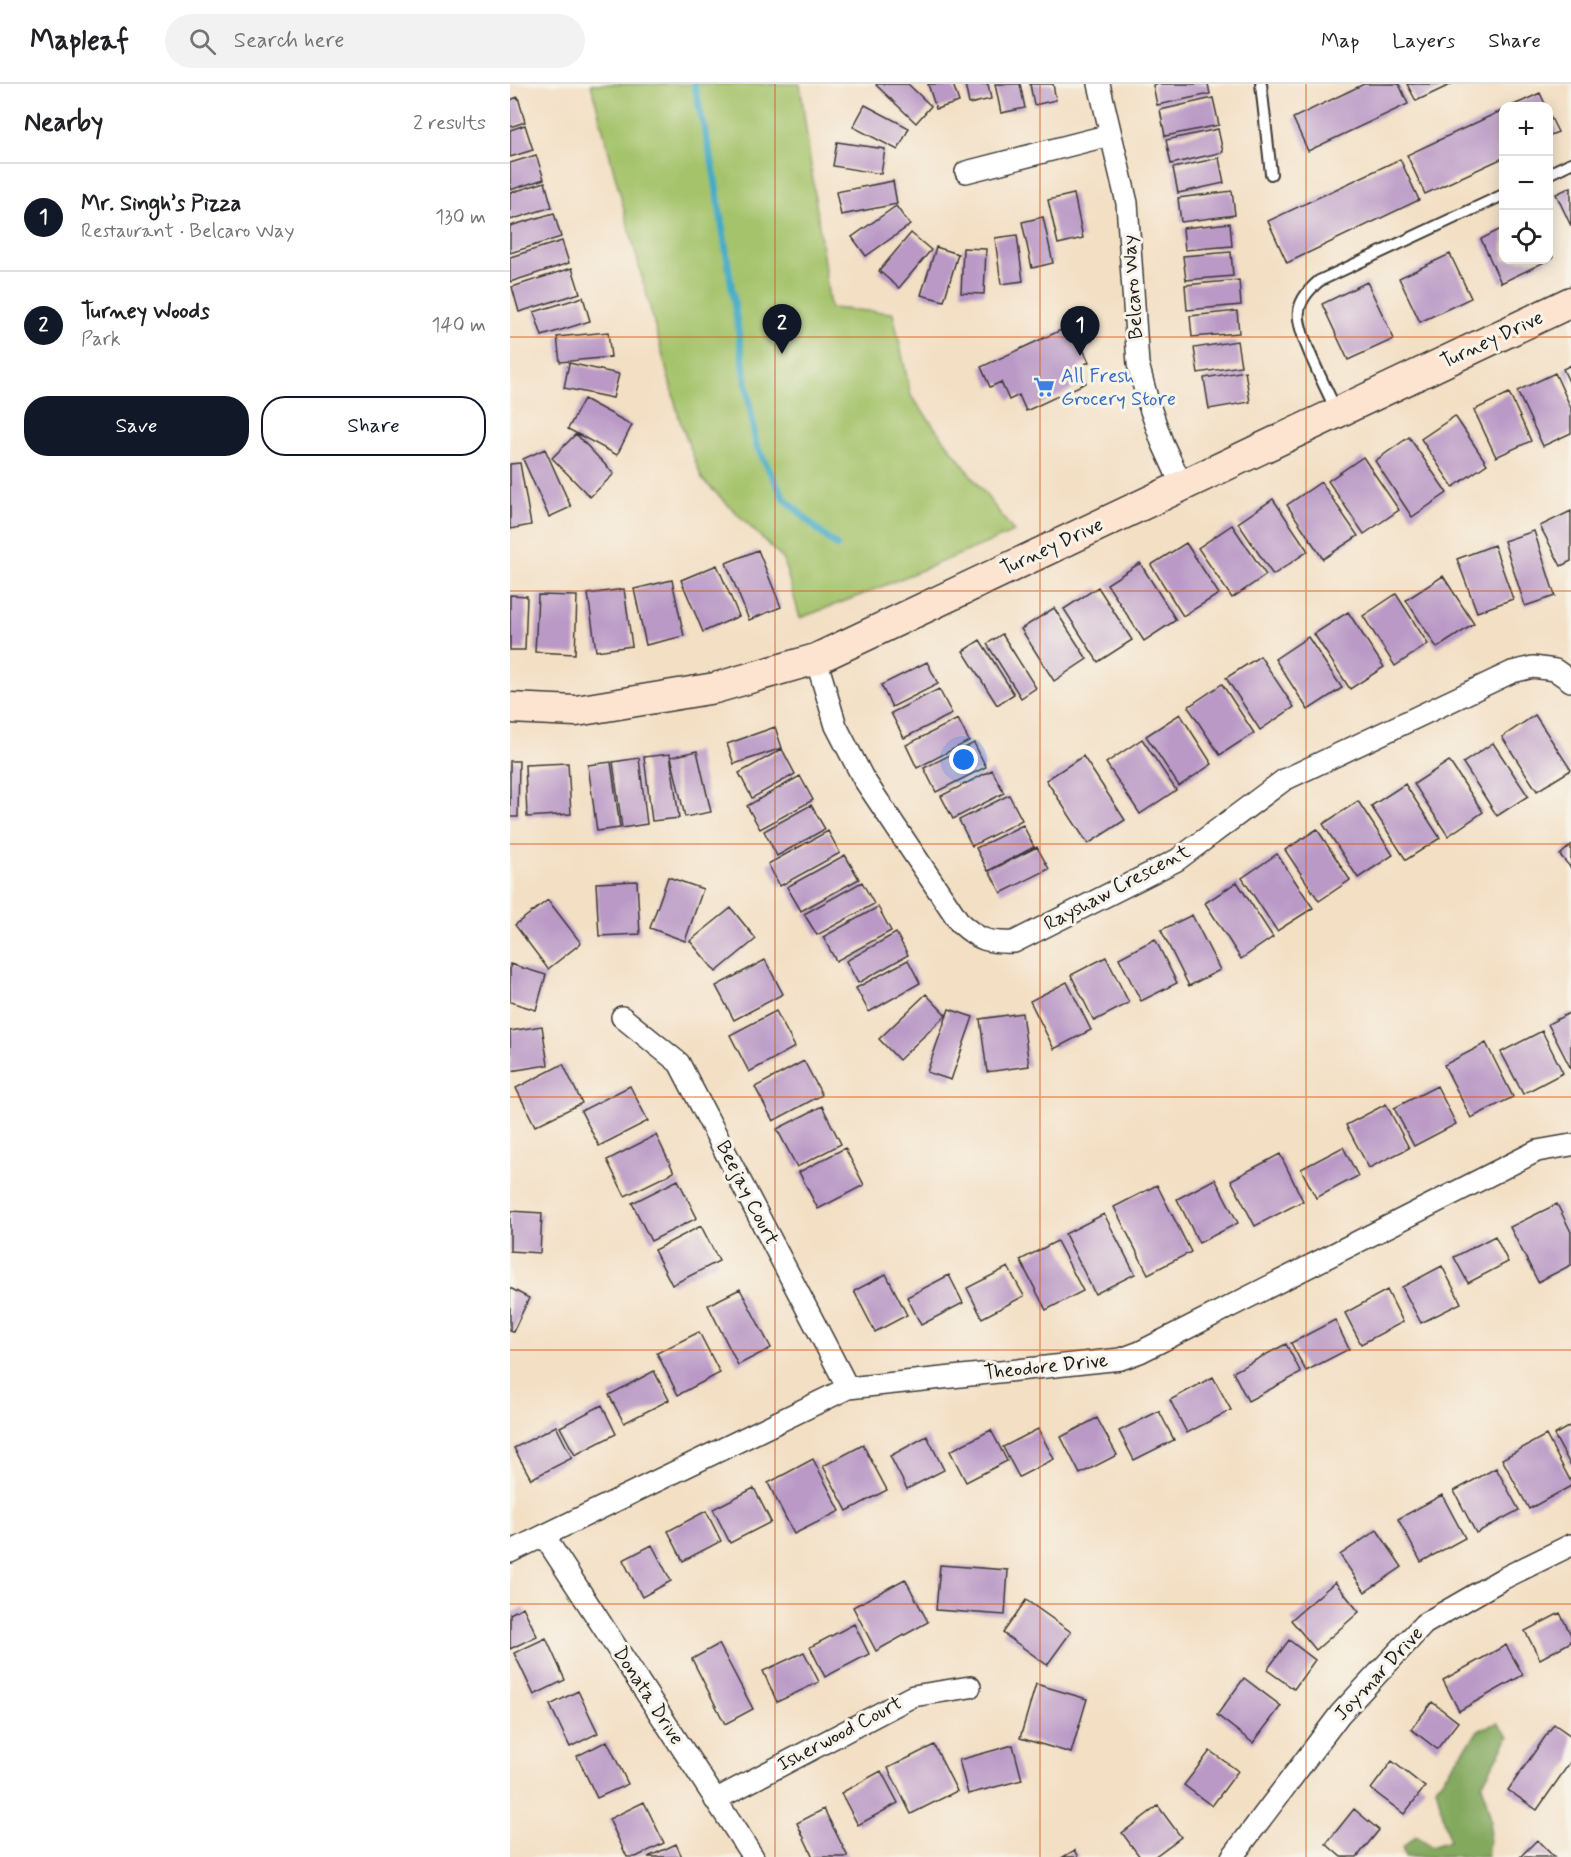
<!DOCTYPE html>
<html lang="en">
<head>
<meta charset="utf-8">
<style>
  body { margin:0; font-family:Mynerve,sans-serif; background:#f2f2f2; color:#202124 }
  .controls { position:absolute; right:18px; top:18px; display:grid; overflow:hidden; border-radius:12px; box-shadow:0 3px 15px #0003 }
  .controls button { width:54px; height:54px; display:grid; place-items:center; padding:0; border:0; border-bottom:2px solid #e0e0e0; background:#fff; color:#202124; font:30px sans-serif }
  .you { position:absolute; left:454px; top:676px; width:21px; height:21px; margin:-15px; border:4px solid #fff; border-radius:50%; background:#1a73e8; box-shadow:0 0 0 9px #1a73e833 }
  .badge { display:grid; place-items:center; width:39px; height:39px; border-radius:50%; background:#111827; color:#fff; font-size:20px; font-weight:700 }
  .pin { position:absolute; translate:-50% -50px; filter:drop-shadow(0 2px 3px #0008) }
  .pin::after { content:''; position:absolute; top:32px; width:21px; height:18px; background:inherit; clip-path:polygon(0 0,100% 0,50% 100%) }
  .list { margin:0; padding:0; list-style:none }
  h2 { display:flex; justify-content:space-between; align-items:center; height:78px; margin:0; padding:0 24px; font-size:26px }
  h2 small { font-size:20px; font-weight:400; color:#757577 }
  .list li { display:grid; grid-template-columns:39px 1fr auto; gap:18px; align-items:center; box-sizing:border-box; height:108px; padding:0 24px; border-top:2px solid #e0e0e0 }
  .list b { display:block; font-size:22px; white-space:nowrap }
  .list p { margin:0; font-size:20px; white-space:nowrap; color:#757577 }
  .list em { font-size:20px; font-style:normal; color:#757577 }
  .actions { display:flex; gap:12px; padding:18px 24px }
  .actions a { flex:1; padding:14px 0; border:2px solid #111827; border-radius:24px; text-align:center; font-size:21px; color:#111827 }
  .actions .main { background:#111827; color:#fff }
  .icon { flex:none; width:33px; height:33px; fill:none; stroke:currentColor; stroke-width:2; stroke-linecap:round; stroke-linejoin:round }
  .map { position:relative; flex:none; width:1061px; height:1773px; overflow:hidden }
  header { display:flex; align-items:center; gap:36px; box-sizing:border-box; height:84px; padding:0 30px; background:#fff; border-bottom:2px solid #e0e0e0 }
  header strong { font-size:28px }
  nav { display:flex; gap:33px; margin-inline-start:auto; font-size:21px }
  .search { width:420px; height:54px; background:#f2f2f2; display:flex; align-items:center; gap:15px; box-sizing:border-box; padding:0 21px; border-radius:33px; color:#757577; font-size:22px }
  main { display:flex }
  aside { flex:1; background:#fff }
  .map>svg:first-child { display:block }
</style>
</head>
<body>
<header>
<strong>Mapleaf</strong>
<div class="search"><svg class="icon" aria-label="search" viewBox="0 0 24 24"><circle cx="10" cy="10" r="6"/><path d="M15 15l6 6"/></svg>Search here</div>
<nav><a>Map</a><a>Layers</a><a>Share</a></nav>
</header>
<main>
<aside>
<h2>Nearby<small>2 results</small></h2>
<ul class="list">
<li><span class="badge">1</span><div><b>Mr. Singh’s Pizza</b><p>Restaurant · Belcaro Way</p></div><em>130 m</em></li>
<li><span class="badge">2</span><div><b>Turney Woods</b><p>Park</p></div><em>140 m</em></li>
</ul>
<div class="actions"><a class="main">Save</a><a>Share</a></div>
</aside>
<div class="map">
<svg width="1061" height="1773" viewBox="0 0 1061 1773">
  <rect width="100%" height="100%" fill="#f7f3e8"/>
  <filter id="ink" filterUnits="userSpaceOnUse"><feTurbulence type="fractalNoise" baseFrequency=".0167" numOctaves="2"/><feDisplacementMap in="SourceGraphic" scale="12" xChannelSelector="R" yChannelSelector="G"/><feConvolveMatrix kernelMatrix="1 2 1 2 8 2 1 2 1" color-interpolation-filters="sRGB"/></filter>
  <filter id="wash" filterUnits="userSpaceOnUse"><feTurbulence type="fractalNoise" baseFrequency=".008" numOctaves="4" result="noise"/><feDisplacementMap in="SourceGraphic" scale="24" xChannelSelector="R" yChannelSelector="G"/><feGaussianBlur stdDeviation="1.35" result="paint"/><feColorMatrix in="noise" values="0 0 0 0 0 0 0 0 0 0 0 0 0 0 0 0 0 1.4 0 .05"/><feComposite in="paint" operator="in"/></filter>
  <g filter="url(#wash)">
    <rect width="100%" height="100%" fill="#f3dfc4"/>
    <path fill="#a4c36a" stroke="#607043" stroke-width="1.5" d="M81,0H290L320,224L383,229L401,312L504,448L351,511L290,534L273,475L192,395L170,337Z"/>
    <path fill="#83a95e" stroke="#50623d" stroke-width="1.5" d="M988,1639L999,1653L972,1700L981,1736L977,1773H895L892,1764L906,1752L921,1763L939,1757L926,1703L970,1645Z"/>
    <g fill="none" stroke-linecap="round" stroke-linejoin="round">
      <path stroke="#45abc5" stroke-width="7" d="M184,0L203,82L246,361L274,414L311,449L327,462"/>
    </g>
    <g id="blocks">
      <path fill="#ba99c6" d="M367,0H398L421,22L406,39L366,1Z
        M418,0H443L449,18L426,25Z
        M455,0H478L481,15L459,20Z
        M485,0H510L515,24L491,29Z
        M520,0H543L546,16L524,21Z
        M647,0H698L700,10L647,21L643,1Z
        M854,0H889L898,20L798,67L783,34Z
        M897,0H942L906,17Z
        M1030,9L1036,22H1001L1013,17Z
        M8,13L15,38L0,43V16Z
        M703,14L709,41L655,52L650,26Z
        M355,21L399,44L388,66L343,43Z
        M993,26V74L915,110L897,71Z
        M1038,28L1048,48L1038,52Z
        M15,41L23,66L0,73V46Z
        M708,45L713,68L661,80L656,56Z
        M327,58L375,65L371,90L323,82Z
        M26,71L34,95L0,106V79Z
        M709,74L714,99L668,109L663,84Z
        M890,75L909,116L777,179L758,137Z
        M383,97L387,120L331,131L326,108Z
        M35,98L42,123L0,136V109Z
        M1061,103V142L1046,110Z
        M722,107L725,131L671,138L668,114Z
        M564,110L573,154L548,160L538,116Z
        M386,122L400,141L356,172L342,153Z
        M44,129L51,153L0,169V142Z
        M533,133L543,179L522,184L512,138Z
        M720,139L722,162L675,166L673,144Z
        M993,144V176H1038V163L1043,174L991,199L971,155Z
        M401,149L421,166L389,204L369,187Z
        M507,151L513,197L491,200L485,154Z
        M52,157L59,179L0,198V173Z
        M426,163L448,170L434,217L411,211Z
        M453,164L476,165L474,210L451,209Z
        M721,168L723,192L676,196L673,172Z
        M940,170L961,214L910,238L889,194Z
        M62,184L70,209L9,228L2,203Z
        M729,196L731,221L677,226L675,201Z
        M857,198L884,255L838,276L812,220Z
        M73,213L80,237L32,252L24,228Z
        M727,227L729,249L682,253L680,232Z
        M573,236L582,256L571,261L579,278L569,283L576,299L516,327L509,311L499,316L491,298L480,303L471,283Z
        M98,248L101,273L50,278L47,253Z
        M727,257L731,282L688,289L684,264Z
        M59,279L109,290L103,314L54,304Z
        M1061,281V302L1053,285Z
        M735,287L740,318L699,325L694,294Z
        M1045,289L1061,324V349L1033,362L1007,307Z
        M999,309L1021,357L986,373L964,326Z
        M74,315L122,341L107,371L58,345Z
        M945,332L977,380L943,403L911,355Z
        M66,350L104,390L80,413L42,374Z
        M899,353L937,409L902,433L865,377Z
        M35,365L61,423L39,433L13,375Z
        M853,373L889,426L854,450L818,397Z
        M10,379L21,441L0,445V380Z
        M811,398L848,452L813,475L777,421Z
        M763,415L798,467L763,491L728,439Z
        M1061,427V477L1051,482L1030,442Z
        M722,441L756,491L722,514L688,464Z
        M1024,447L1045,512L1015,522L994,457Z
        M676,459L709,510L673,532L641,481Z
        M984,461L1003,515L967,528L947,475Z
        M248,466L271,523L239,536L216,479Z
        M630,479L666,536L634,557L597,500Z
        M207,481L229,532L193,548L171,496Z
        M933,492L964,540L927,564L896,516Z
        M162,496L174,552L136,561L124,505Z
        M588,503L622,556L588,578L554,525Z
        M114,505L122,562L86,567L78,510Z
        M886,510L918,560L885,582L853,532Z
        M0,511L17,512L15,566H0Z
        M28,511L67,512L65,570L25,568Z
        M544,524L577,575L544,597L511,545Z
        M838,528L874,583L840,605L804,550Z
        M492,550L526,604L511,614L477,560Z
        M798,553L832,604L798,626L765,575Z
        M470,556L504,610L487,621L453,567Z
        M750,572L784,623L750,646L716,594Z
        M417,578L428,600L382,623L371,601Z
        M712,600L744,649L710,671L678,623Z
        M429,605L442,630L394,654L381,629Z
        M670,630L702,680L669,702L636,652Z
        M1025,631L1061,686L1027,707L992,653Z
        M448,635L459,657L407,684L396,661Z
        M265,643L272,664L224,680L217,660Z
        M632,655L666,706L630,730L596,679Z
        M464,659L476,683L426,708L414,684Z
        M983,659L1018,712L987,732L953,679Z
        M272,665L285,690L242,714L229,689Z
        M187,667L201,728L175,733L161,673Z
        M160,670L169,734L142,737L134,673Z
        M573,672L615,736L578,760L536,696Z
        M129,674L137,740L112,744L103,678Z
        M0,677H9L8,733H0Z
        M939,677L973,728L938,752L904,700Z
        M101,678L110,744L87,747L78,681Z
        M58,679L61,730L17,733L15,681Z
        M482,686L494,709L443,735L431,712Z
        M290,692L303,716L250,745L237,722Z
        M895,700L930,754L896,776L861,722Z
        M499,711L512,736L462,762L449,736Z
        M848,717L883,771L848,794L813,740Z
        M301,721L315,745L267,772L254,747Z
        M513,741L524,763L478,787L466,764Z
        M807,745L840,796L809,817L775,766Z
        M318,747L330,769L270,802L258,780Z
        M1061,761V784L1050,771Z
        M527,763L539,785L491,809L479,787Z
        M767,770L803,824L767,847L732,794Z
        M335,771L349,795L291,827L277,803Z
        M158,793L193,805L175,857L140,844Z
        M127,797L130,850L89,852L86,799Z
        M352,798L364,820L307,851L294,830Z
        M727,798L763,853L731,875L695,819Z
        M38,816L71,859L38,885L5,841Z
        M368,823L381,847L326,877L313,853Z
        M221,824L246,855L206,888L180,857Z
        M682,831L710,886L679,902L651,846Z
        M386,849L398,871L348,899L336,877Z
        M645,855L667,899L631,917L609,874Z
        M596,873L619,919L584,937L561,891Z
        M255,876L273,910L224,936L206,902Z
        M398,876L410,899L359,928L346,904Z
        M0,880L36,891L26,926L0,918Z
        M557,898L581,946L544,965L520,917Z
        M416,910L436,931L389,976L369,955Z
        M439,925L463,933L441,996L417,988Z
        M266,927L285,963L239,988L220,951Z
        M1061,928V985L1038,940Z
        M512,929L519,982L477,988L470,935Z
        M32,942L38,981L0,987V947Z
        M1032,947L1053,989L1013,1010L991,968Z
        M976,959L1003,1013L961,1034L934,981Z
        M294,977L312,1011L263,1037L245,1003Z
        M53,980L72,1019L25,1042L6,1004Z
        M120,1002L138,1037L89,1062L71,1027Z
        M927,1002L946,1040L904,1062L884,1024Z
        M876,1020L899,1064L859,1084L836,1041Z
        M312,1022L331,1060L287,1083L267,1045Z
        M146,1051L164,1088L115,1112L97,1076Z
        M833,1063L848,1092L806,1114L791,1085Z
        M335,1064L354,1101L308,1125L289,1088Z
        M770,1070L793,1117L745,1142L721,1096Z
        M705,1095L728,1139L689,1159L667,1115Z
        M168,1096L187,1134L141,1157L122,1119Z
        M647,1101L681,1168L638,1190L604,1123Z
        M1047,1120L1061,1148V1181L1028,1198L1000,1143Z
        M0,1127L32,1129L30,1169L0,1167Z
        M594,1130L625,1190L585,1210L555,1150Z
        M191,1142L209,1177L162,1201L144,1166Z
        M985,1152L998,1178L958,1199L944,1173Z
        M547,1157L573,1207L536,1226L510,1176Z
        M932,1182L951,1219L911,1239L892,1203Z
        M498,1183L514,1212L472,1234L457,1204Z
        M376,1190L397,1231L365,1248L344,1207Z
        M439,1191L453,1219L411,1241L397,1213Z
        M0,1204L19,1214L3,1248L0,1247Z
        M230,1205L261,1264L228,1281L198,1221Z
        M877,1206L893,1238L851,1260L835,1229Z
        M825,1236L839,1265L796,1287L781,1259Z
        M189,1248L210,1289L168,1311L147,1269Z
        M776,1260L791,1289L738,1317L723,1288Z
        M144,1287L159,1316L114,1339L99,1311Z
        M703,1293L721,1326L677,1349L660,1316Z
        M92,1321L106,1350L65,1371L50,1343Z
        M649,1327L664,1356L624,1376L609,1347Z
        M587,1334L607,1371L570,1390L551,1353Z
        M1061,1341V1382L1044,1351Z
        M46,1342L62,1374L21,1395L4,1364Z
        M528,1345L544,1375L509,1393L493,1363Z
        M481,1346L497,1377L456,1398L440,1367Z
        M1036,1351L1061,1398V1402L1019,1425L992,1375Z
        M417,1352L434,1386L397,1405L380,1372Z
        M353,1361L377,1406L337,1427L313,1382Z
        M303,1375L330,1427L284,1450L258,1399Z
        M986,1384L1009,1426L966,1449L944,1407Z
        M244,1404L261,1438L220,1459L203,1425Z
        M932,1411L955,1454L911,1478L888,1435Z
        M196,1427L211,1457L173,1477L158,1447Z
        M867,1446L892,1483L855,1508L830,1471Z
        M142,1461L161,1497L132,1513L113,1476Z
        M430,1481L498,1486L495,1531L426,1526Z
        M395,1495L418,1538L366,1567L343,1523Z
        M825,1498L849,1528L806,1566L781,1536Z
        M516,1516L561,1548L537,1581L493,1549Z
        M13,1523L27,1552L0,1565V1530Z
        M1050,1529L1061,1551V1558L1030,1575L1015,1547Z
        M344,1540L359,1570L315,1593L300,1563Z
        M36,1554L55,1596L24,1611L4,1569Z
        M779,1556L805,1576L784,1605L757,1586Z
        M209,1560L243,1625L215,1640L182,1575Z
        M996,1561L1013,1591L949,1627L933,1596Z
        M294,1568L309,1598L267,1618L253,1587Z
        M734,1594L771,1622L743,1659L707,1631Z
        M526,1600L577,1615L561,1669L510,1654Z
        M68,1607L88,1649L60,1663L40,1621Z
        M922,1618L948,1638L927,1665L901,1645Z
        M1044,1640L1061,1652V1677L1027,1726L998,1706Z
        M97,1657L118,1700L87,1714L67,1672Z
        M424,1661L447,1707L401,1730L378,1684Z
        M503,1661L512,1696L458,1710L449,1676Z
        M700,1667L728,1687L702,1722L674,1701Z
        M882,1677L915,1703L894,1730L861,1705Z
        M371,1687L388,1719L348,1741L331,1709Z
        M134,1718L154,1759L126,1773H117L99,1735Z
        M648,1722L671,1753L644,1773H630L612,1749Z
        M314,1725L338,1773H303L287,1739Z
        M844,1725L869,1746L847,1773H831L816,1760Z
        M1027,1756L1044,1773H1010Z
        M166,1760L172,1773H138Z
        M565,1766L569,1773H553Z"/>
    </g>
  </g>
  <g filter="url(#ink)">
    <use href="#blocks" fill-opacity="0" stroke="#3c3935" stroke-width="1.5"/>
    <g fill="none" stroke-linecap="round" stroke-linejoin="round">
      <defs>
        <path id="lane" d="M751,0L761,90
          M1038,90L1061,79
          M826,326C817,306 785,246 789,227C791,214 800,205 809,197L993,111"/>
        <path id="street" d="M589,0L617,119L628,280L638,318L652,358L672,402
          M456,88L600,51
          M306,575L326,642L353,694L450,839C469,856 478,859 504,858L667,776L774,696L1002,588L1023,583L1045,586L1061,597
          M112,933L169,979L338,1304
          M34,1452L243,1773
          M0,1468L338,1304L611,1275L630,1268L1027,1067L1061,1061
          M205,1716L403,1612L460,1603
          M722,1773L830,1630L914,1540L994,1494L1061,1461"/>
        <path id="secondary" d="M0,624L66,627L205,604L306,575L1061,218"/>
      </defs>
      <use href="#lane" stroke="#3c3935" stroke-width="14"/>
      <use href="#street" stroke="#3c3935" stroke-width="24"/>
      <use href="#secondary" stroke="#3c3935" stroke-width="33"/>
      <use href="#lane" stroke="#fff" stroke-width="10"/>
      <use href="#street" stroke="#fff" stroke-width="21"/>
      <use href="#secondary" stroke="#fde4d1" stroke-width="30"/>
    </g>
  </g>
  <path fill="none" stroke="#d4530e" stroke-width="1.5" stroke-opacity="0.55" d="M265,0V1773M530,0V1773M796,0V1773M0,253H1061M0,507H1061M0,760H1061M0,1013H1061M0,1266H1061M0,1520H1061"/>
  <defs>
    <symbol id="supermarket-bare" viewBox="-9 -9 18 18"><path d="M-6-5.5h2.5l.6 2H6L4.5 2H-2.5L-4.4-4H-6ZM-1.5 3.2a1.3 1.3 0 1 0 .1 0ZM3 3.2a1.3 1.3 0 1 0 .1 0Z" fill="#3f7fe0" stroke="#f7f3e8" stroke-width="2.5" paint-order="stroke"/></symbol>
  </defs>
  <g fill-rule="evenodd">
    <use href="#supermarket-bare" x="519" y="288" width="30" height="30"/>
  </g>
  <g text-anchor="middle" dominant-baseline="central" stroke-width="6" stroke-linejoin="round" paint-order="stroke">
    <g font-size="20" fill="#1c1c1c" stroke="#f7f3e8">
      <text transform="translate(623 203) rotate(-94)">Belcaro Way</text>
      <text transform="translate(982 256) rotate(-25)">Turney Drive</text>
      <text transform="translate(542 463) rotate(-25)">Turney Drive</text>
      <text transform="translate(607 804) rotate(-28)">Rayshaw Crescent</text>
      <text transform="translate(237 1109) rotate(63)">Beejay Court</text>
      <text transform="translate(536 1283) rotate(-6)">Theodore Drive</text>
      <text transform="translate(869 1590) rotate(-47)">Joymar Drive</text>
      <text transform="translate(138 1612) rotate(57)">Donata Drive</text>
      <text transform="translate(330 1650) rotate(-28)">Isherwood Court</text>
    </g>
    <g font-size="20" fill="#366cbe" stroke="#f7f3e8" text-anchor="start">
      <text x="551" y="292">All Fresh<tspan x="551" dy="23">Grocery Store</tspan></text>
    </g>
  </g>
</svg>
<div class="controls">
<button>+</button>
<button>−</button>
<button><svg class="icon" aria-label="locate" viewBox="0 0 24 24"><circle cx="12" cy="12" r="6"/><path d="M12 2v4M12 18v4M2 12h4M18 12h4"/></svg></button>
</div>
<div class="you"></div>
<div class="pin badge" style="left:570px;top:272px">1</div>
<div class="pin badge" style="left:272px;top:270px">2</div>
</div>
</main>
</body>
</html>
